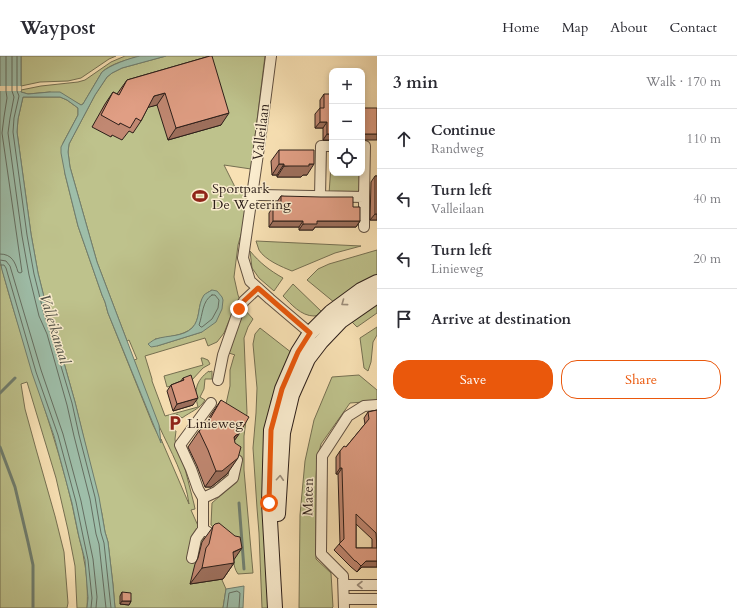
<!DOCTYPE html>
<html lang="en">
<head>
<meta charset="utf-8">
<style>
  body { margin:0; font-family:Cardo,serif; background:#f2f2f3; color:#2b2b33 }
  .controls { position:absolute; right:12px; top:12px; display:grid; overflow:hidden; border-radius:8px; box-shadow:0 2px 6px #0003 }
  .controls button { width:36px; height:36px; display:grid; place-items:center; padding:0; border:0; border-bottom:1px solid #e1e1e2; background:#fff; color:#2b2b33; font:20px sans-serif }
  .stop { position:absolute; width:12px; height:12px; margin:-9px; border:3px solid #ea580c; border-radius:50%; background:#fff }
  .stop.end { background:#ea580c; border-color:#fff; box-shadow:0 1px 4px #0008 }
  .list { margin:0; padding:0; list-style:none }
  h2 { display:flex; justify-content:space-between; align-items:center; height:52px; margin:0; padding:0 16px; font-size:17px }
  h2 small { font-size:13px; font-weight:400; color:#7c7c81 }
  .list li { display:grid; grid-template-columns:26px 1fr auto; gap:12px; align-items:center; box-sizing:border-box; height:60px; padding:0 16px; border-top:1px solid #e1e1e2 }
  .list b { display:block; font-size:15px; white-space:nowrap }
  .list p { margin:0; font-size:13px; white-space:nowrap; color:#7c7c81 }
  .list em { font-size:13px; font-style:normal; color:#7c7c81 }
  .actions { display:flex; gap:8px; padding:12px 16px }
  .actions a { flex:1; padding:9px 0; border:1px solid #ea580c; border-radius:16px; text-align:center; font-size:14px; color:#ea580c }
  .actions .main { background:#ea580c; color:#fff }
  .icon { flex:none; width:22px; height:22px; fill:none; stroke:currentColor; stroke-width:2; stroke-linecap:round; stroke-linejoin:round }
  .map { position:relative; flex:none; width:377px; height:552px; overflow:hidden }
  header { display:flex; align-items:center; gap:24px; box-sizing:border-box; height:56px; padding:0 20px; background:#fff; border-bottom:1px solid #e1e1e2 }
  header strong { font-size:19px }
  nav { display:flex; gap:22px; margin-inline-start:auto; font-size:14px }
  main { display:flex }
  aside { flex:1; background:#fff }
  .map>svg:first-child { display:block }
</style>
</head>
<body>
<header>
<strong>Waypost</strong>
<nav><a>Home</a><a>Map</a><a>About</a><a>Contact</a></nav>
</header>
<main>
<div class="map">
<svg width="377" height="552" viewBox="0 0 377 552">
  <rect width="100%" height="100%" fill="#f8e1b4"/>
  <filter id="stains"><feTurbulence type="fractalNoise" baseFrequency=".005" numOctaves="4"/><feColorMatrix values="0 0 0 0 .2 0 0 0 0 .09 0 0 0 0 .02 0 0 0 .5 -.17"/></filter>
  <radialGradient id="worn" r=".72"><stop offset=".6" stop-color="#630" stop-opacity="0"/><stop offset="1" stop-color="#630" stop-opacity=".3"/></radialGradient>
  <path fill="#bec28c" stroke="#757052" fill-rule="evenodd" d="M21,0H116L109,3L81,22L68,25L40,26L21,30Z
    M125,0H140C127,4 112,7 102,16L83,48L81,49L73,45L50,36L28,38L21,36V34L41,30L78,26L85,24L111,6Z
    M166,0H265L251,113L224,109L235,131L247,137L243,172L238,189L234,221L238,239L240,244L233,255L224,277L217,286L208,290L205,282L145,300L152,323V325L165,360L198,351C194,336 195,325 209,315V316L212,315V323H205L204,333L200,341L205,344C200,353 190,356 182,362L177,358L174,361L170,372L176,375L175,383L176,392L183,405L194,448L195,453L191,454L226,533L223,552H115L113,529L108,486L105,476L102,458L75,346L55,275L48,257L38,217L31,178L17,76L18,63L23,41H60L67,44L78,52V59L63,87L65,118L78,170L102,239L105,246L108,257L153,369L161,385V383L189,448C186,422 170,394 159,370C150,349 142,326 134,304L137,303L129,284L127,285L97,206L70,111L68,96L69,88L95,39L107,21L112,17L122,12ZM212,234L202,276L157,290L155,283C166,281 183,280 192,272C201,264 197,249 204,240C206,237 209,236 212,234Z
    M332,95V117H360V138H329Z
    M256,185L361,190L335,197L292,215C282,211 265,204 259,194C258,191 257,188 256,185Z
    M377,194V221L335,247L307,224L318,213L329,208Z
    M250,195C260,207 269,214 283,222L274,235L259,222L252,212Z
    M0,204C5,226 12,249 19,271C39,339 65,407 78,477C80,486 83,495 84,504C87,517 88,538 87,552H77L75,510L68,474L56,422L27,326L21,328L25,353L36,393L55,460L64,496L68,547L67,552H0Z
    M293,228L323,257C321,258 317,260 314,260C301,260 291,248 283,240Z
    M377,244V257L357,271L350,264Z
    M244,253L253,263L248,271L244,282L247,357L244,380V414L253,517L238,518C232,510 233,497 234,488L211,469L212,447L237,425L241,401L228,393L226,348L230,330V314L234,300L235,299L229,297Z
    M377,271V279L373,286L371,306L368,315L364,312L360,282Z
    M260,272L292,297L271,345L263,406L268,552H262L259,477L257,452L253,392L256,357L257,332L253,288L255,278Z
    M201,302H203L208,304L210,308L203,312L191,325L167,331L164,320L203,309Z
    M359,319L377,334V345L350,347L321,388L317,405L316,421V503L331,517L333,551L332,552H299L300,459L305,405L314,364L332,321Z"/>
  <path fill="#9ebea9" stroke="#707e6f" d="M0,0H21V36L28,38L50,36H60L81,49L83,48L102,16C110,9 130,2 140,0C148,0 157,0 166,0L122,12L112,17L107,21L95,39L69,88L68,96L70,111L97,206L159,369L161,387L108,257L105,246L102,239L78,170L65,118L61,97V91L78,59V52L67,44L60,41H23L18,63L17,76L31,178L38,217L48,257L55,275L75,346L83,378L99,441L105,476L108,486L113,529L115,552H87L88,542L85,504L79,481L72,447L54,380L32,317L2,214L0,204Z
    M212,234L217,235L222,241L223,244L222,253L216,266L202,276L157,290L151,291L148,288C151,286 153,284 156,283C168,279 183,281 192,272C201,263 197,249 204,239C206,237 209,236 212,234Z
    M244,530L243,552H223L226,533Z"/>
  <path fill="#f8e1b4" d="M0,30H21V35H0Z"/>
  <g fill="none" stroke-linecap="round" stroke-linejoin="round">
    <path stroke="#656e61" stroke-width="1" d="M12,0V35L14,41L10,62L8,77L22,180L29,219L39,260L47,278L67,349L74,380L90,443L96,478L99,488L106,552
      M17,0V35L19,40L14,62L13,76L27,179L34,218L44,258L51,277L72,347L79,379L95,441L101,477L104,487L111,552
      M0,198C12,198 15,206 18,216L20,217L22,216L2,77L4,61L7,42L6,35V0
      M0,204L6,205L10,210L41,314L63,378L81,445L88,479L93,503L97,541L96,552
      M0,209H4L6,212L36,316L58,379L76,446L83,480L88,504L92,542L91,552
      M212,239H215L219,244L218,252L212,263L202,271H201L199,269C203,258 202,245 212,239Z
      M227,552L229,537L237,535L240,537L239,552"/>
    <path stroke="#707e6f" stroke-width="3" d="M0,337L15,322
      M0,391L15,431L28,486L33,509V552
      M239,447L244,513"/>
    <defs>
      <path id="street" d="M271,0L261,77L243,202L250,225L270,243L310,277
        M252,139H261L364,141L365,90H362
        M320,141L321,90H332
        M364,141V171
        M218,324L223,299L239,253L244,245L258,232
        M211,347L180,389L191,413L198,433L203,442V473L219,483
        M203,442L216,436L233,422L237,404L229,400
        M192,502L196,483L203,473
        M344,529H377
        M344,543H377
        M344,552L343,520L321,498L322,400L348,360L364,350L377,349"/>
      <path id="secondary" d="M278,458L283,377L292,339L308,303L321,286L341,265L377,240
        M275,552L269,447L271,374L282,333L298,296L310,277L331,256L361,234L377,226"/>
    </defs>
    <use href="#street" stroke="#5f4f40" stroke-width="12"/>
    <use href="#secondary" stroke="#2c1e19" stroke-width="16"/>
    <use href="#street" stroke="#faecce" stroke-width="10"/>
    <use href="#secondary" stroke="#faecce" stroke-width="14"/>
  </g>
  <path fill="#c18872" stroke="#2c1e19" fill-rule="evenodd" d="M210,0L221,69L168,84L157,49L148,51L141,65L133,77L129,75L122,84L112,79L111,81L92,71L105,48L113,36L117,38L127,24Z
    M324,38L332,84H323V72H315V58L320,52V44Z
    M279,94L307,119H303L301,121H277V119H272L271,105Z
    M375,120H377V164H370L371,126Z
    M281,140L353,151L360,165L356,171H315L313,174H299V171H269V157L273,151H277V146Z
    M183,322L193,349L173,355L167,335L171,329L181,325Z
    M221,344L239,378L234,384L227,418L211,431H205L197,410L188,391L199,375L204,371L210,360Z
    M377,354V511H362L357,516L351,511L334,494L340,487L338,418H336V401L340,395L346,391L365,368L364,362L368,356ZM356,468L372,483V492H356Z
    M215,468L234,504V507L223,523L190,528L195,508L198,502L202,486Z
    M122,536L131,545L129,549L120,548V540Z"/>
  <path fill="#9d6f5c" stroke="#2c1e19" d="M165,37L157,49L146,52L154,40Z
    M229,57L221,69L168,84L176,72Z
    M320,66H327L323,72H315Z
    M327,78H332V84H323Z
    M362,78H377V84H362Z
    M279,108H284L277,119H272Z
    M309,108H314L307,119H303L301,121H277L284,110Z
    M375,158H377V164H370Z
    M273,165H303L299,171H269Z
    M317,165H360L356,171H315L313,174H299L303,168Z
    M198,342L193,349L173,355L177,348Z
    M239,378L228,394L225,395L236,379Z
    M238,402L227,418L211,431H205L216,415Z
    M340,412H342L338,418H336Z
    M242,492L231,508L234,507L223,523L190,528L202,512Z
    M366,505H377V511H362L357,516L361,510Z
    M122,545H131L129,549L120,548Z"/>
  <path fill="#e09e84" stroke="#2c1e19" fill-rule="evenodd" d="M210,0H212L229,57L176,72L165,37L154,40L141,65L136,62L130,72L120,67L119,69L101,59L113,36L119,39L127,24Z
    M324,38H332V78H327V66H320V52H324Z
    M362,52H377V78H362Z
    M279,94H314V108H309V110H284V108H279Z
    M375,120H377V158H375Z
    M281,140L321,141H353V151H360V165H317V168H303V165H273V151H281Z
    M191,319L198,342L177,348L171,329L184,324L183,322Z
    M221,344L249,361L239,378L236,379L234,381L235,387L241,391L238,402L222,415H216L208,394L199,375L207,368Z
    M377,354V505H366L361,510L356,505H355L339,488L344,483L342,412H340V395L344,390L346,391L369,363L368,356ZM356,458L376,477L377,492H356Z
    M219,467L235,480L240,481L242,492L233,496L234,507L202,512L206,492L209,488L213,470L215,468Z
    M122,536L131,537V545H122Z"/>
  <defs><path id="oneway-chevron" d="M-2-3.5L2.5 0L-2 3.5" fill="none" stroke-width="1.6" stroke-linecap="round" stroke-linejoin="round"/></defs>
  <g stroke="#9d8f7d">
    <use href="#oneway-chevron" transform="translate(344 247) rotate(144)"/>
    <use href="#oneway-chevron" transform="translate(280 422) rotate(-86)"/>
    <use href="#oneway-chevron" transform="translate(360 529) rotate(180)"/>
  </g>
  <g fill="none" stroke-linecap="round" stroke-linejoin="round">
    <path stroke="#ea580c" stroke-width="5" d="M239,253L244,245L258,232L310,277L298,296L282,333L271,374L269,447"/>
  </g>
  <defs>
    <symbol id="stadium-bare" viewBox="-9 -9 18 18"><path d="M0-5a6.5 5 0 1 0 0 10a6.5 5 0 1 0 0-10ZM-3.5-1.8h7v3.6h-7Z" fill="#8f2418" stroke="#faecce" stroke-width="2.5" paint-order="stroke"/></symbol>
    <symbol id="parking-bare" viewBox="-9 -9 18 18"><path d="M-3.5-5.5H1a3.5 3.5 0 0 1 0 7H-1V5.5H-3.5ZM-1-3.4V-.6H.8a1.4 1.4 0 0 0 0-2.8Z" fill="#8f2418" stroke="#faecce" stroke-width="2.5" paint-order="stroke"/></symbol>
  </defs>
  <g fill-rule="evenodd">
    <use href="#stadium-bare" x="189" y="129" width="22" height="22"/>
    <use href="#parking-bare" x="164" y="356" width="22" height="22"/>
  </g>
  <g text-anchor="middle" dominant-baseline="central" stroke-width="3" stroke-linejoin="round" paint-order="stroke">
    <g font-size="14" fill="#2c1e19" stroke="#faecce">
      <text transform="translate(261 76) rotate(-83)">Valleilaan</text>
      <text transform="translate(308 441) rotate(-89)">Maten</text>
    </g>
    <g font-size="14" fill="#2c1e19" stroke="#faecce" text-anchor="start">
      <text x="212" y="132">Sportpark<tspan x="212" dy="16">De Wetering</tspan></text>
      <text x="187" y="367">Linieweg</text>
    </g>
    <g font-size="15" font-style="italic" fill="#4e4e44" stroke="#faecce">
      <text transform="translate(55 273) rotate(73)">Valleikanaal</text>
    </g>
  </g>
  <rect width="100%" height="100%" filter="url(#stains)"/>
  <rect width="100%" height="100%" fill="url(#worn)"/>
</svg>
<div class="controls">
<button>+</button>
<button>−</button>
<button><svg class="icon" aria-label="locate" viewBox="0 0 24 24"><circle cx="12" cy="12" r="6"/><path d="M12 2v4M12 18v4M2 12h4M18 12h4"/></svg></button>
</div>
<div class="stop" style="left:269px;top:447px"></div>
<div class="stop end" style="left:239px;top:253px"></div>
</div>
<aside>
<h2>3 min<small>Walk · 170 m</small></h2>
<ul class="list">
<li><svg class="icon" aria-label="ahead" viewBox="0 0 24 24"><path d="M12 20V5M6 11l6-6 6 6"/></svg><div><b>Continue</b><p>Randweg</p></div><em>110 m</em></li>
<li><svg class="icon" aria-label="left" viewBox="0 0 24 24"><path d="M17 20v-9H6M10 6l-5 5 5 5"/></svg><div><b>Turn left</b><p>Valleilaan</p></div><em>40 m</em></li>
<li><svg class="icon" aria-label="left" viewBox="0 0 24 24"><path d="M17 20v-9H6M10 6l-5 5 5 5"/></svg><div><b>Turn left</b><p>Linieweg</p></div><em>20 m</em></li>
<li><svg class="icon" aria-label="arrive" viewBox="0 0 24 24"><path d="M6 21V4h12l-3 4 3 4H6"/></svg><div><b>Arrive at destination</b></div></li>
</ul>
<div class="actions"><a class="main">Save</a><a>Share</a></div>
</aside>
</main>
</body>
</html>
